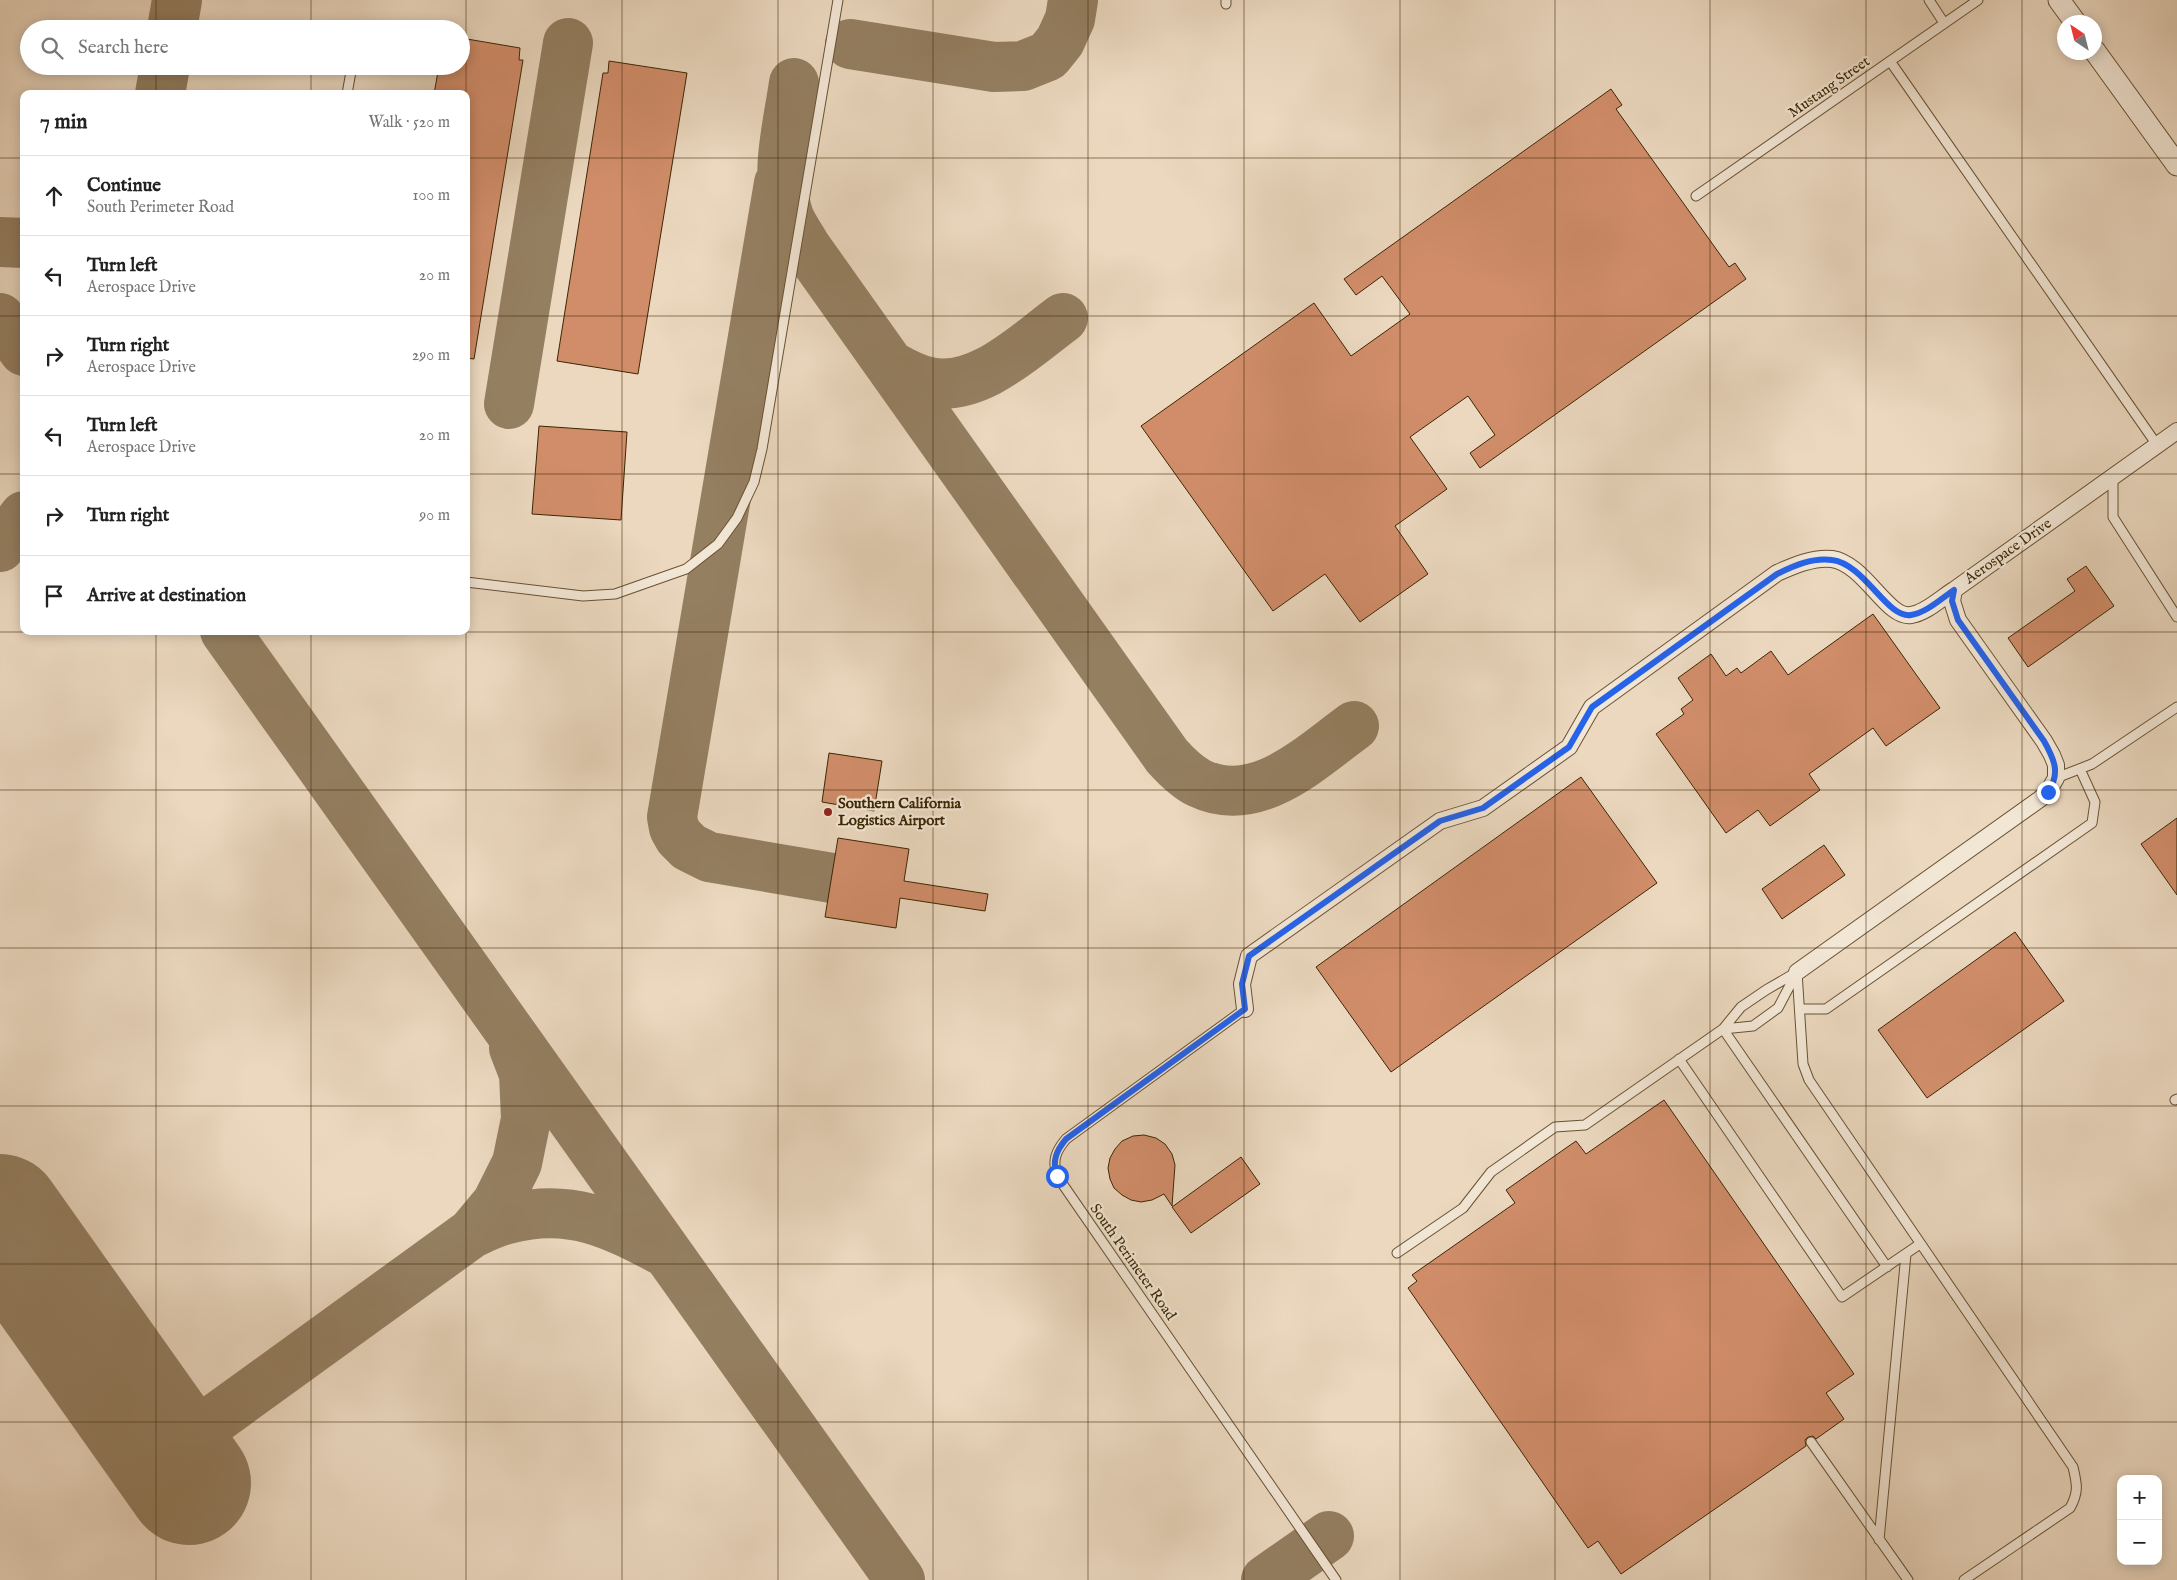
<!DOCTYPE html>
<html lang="en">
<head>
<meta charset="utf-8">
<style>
  body { margin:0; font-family:"IM FELL English",serif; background:#f2f2f2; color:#222 }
  .controls { position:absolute; right:15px; bottom:15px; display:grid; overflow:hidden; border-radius:10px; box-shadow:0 2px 12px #0003 }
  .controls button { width:45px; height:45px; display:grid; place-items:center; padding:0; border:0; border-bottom:1px solid #e0e0e0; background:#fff; color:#222; font:25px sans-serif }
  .compass { position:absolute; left:2057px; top:15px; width:45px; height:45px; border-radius:50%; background:#fff; box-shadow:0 2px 12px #0003; rotate:325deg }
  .stop { position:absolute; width:15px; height:15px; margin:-11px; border:4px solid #2563eb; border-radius:50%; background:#fff }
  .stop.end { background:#2563eb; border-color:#fff; box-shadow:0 1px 5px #0008 }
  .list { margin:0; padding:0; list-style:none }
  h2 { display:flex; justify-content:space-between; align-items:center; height:65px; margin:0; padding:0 20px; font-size:21px }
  h2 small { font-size:16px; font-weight:400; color:#767676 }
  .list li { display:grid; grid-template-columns:32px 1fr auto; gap:15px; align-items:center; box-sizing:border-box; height:80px; padding:0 20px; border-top:1px solid #e0e0e0 }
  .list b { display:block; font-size:19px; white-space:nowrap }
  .list p { margin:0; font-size:16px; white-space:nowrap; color:#767676 }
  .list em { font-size:16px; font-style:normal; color:#767676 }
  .icon { flex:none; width:28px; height:28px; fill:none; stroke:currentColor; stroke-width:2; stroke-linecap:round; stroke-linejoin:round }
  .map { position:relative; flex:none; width:2177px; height:1580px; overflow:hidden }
  .search { position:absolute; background:#fff; box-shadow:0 2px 12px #0003; left:20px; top:20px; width:450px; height:55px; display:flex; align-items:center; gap:12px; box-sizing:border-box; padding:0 18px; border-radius:28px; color:#767676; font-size:19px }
  .panel { position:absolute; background:#fff; box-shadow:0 2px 12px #0003; left:20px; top:90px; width:450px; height:545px; border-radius:10px }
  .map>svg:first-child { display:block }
</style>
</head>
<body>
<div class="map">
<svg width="2177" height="1580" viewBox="0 0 2177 1580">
  <rect width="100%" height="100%" fill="#ebd8bf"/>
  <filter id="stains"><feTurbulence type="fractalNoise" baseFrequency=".004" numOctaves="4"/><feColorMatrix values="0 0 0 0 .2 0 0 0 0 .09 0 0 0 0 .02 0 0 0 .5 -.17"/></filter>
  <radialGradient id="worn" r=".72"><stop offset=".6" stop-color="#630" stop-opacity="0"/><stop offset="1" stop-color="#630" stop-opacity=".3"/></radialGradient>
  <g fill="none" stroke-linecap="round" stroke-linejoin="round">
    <path stroke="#947f61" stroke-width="50" d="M172,29L177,0
      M850,44L994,67L1023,66L1048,56L1060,41L1070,19L1073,0
      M794,83C788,126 774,174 789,217C793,227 801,238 806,247L1167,756C1176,766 1187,777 1199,783C1257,811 1311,757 1354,726
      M160,94L165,66
      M779,183L672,817L674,828L679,837L689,847L709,857L832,878
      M0,242L24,243
      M0,318L24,351
      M890,365C902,372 915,379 929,382C978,393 1026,345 1063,318
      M509,404L568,43
      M0,547L24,516
      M225,631L900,1580
      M472,1233C483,1228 495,1222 508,1219C570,1202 612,1224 665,1252
      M168,1453L472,1233L497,1203L517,1163L526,1119L524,1074L514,1048
      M1266,1580L1329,1536"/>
    <path stroke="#947f61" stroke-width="124" d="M0,1216L189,1483"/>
  </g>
  <path fill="#d18d6a" stroke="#3c2603" d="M461,38L520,48L519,60H523L474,359L466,358V94H434L439,66H461Z
    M609,61L687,73L638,374L557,361L603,73H608Z
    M1611,89L1622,105L1616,109L1729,267L1735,263L1746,279L1480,468L1470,453L1495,435L1468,396L1410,437L1447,489L1395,526L1428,574L1360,622L1325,574L1273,611L1141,426L1314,303L1351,356L1410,314L1382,276L1356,295L1344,279Z
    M539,426L627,432L621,520L532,514Z
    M2086,566L2114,606L2028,667L2008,638L2075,591L2067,579Z
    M1873,614L1940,708L1886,746L1873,728L1809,774L1820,790L1770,826L1758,810L1726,833L1656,734L1684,714L1681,709L1693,700L1678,678L1711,654L1726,676L1737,668L1741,673L1771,651L1788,675Z
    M829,753L882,761L874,811L822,802Z
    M1581,777L1657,883L1391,1072L1316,967Z
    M2177,818V895L2141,844Z
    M838,838L909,849L904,881L988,894L985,911L900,898L896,928L825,917Z
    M1824,845L1845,875L1782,919L1762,889Z
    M2015,932L2064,1001L1927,1098L1878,1030Z
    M1664,1100L1854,1374L1826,1393L1844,1419L1816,1439L1813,1436L1808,1437L1805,1440L1806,1446L1621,1574L1598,1541L1588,1548L1408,1288L1417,1281L1412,1275L1515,1203L1506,1190L1576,1141L1586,1154Z
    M1144,1135L1156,1138L1165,1144L1172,1154L1175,1165L1172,1206L1164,1194L1152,1200L1141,1202L1131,1200L1122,1195L1114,1188L1110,1179L1108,1168L1110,1158L1115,1149L1122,1141L1133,1136Z
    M1241,1157L1260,1184L1191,1233L1172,1207Z"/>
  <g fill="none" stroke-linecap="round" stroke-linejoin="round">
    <defs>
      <path id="service" d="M1929,0L1944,23
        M1226,4V0
        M1890,61L2157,445
        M347,94L352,66
        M1696,196L1978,0
        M2113,476V517L2177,617
        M466,582L583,596L615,594L686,569L718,544L737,518L754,482L762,449L838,0
        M2056,778L2092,764L2177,707
        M1797,972L1803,1064L1809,1080L2073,1467C2077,1484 2079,1492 2070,1508L1964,1580
        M1797,972L1778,1008L1753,1026L1723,1029L1741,1007L1766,990Z
        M1245,1009L1066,1139C1056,1151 1052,1160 1057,1176L1336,1580
        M1800,1009H1826L2092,823L2095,802L2080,769
        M1679,1059L1842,1297L1920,1244
        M2175,1100L2177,1099
        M1397,1253L1463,1208L1491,1172L1555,1127L1585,1125L1723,1029L1887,1267
        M1811,1442L1908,1580
        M1879,1540L1906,1254"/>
      <path id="minor" d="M1797,972L2040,799L2048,792L2056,778V765L2052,755L2044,741L1958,620L1952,601L1954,590
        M1245,1009L1242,984L1249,956L1440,821L1483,808L1569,747L1592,707L1777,573C1793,566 1813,557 1832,559C1865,564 1887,619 1911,615C1926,613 1941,598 1954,590L2177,431"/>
      <path id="tertiary" d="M2059,0L2075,22
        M2094,50L2177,165"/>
    </defs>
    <use href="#service" stroke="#685232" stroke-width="11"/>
    <use href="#minor" stroke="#685232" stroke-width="18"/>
    <use href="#tertiary" stroke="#685232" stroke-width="23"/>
    <use href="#service" stroke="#f2e6d5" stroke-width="9"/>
    <use href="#minor" stroke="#f2e6d5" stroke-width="16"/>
    <use href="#tertiary" stroke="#f2e6d5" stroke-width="21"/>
  </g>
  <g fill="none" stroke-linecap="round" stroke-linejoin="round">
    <path stroke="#2563eb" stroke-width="6" d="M1057,1176C1052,1161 1056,1151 1066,1139L1245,1009L1242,984L1249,956L1440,821L1483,808L1569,747L1592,707L1777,574C1793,566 1813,557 1832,560C1865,564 1887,619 1911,615C1926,613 1942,598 1954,590L1952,601L1958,620L2044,741C2054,759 2061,773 2048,792"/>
  </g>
  <path fill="none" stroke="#3c2603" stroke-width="1" stroke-opacity="0.55" d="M156,0V29M311,0V29M466,0V1580M622,0V1580M778,0V1580M933,0V1580M1088,0V1580M1244,0V1580M1400,0V1580M1555,0V1580M1710,0V1580M1866,0V1580M2022,0V1580M156,66V94M311,66V94M0,158H24M466,158H2177M0,316H24M466,316H2177M0,474H24M466,474H2177M156,631V1580M311,631V1580M0,632H2177M0,790H2177M0,948H2177M0,1106H2177M0,1264H2177M0,1422H2177"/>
  <circle fill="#8f2418" stroke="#f2e6d5" stroke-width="2" cx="828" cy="812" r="5"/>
  <g text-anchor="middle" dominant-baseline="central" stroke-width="4.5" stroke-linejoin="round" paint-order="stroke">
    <g font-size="15" fill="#3c2603" stroke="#f2e6d5">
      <text transform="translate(1829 87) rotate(-35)">Mustang Street</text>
      <text transform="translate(2008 551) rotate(-35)">Aerospace Drive</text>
      <text transform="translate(1133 1262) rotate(55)">South Perimeter Road</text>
    </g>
    <g font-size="15" font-weight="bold" fill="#3c2603" stroke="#f2e6d5" text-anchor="start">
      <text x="838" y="803">Southern California<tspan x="838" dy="17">Logistics Airport</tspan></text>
    </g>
  </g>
  <rect width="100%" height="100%" filter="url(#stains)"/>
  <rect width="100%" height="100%" fill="url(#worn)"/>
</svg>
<div class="controls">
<button>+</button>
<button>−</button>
</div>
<svg class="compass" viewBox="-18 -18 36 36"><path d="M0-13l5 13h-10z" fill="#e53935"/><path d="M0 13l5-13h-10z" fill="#767676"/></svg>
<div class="stop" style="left:1057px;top:1176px"></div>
<div class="stop end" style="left:2048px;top:792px"></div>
<div class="search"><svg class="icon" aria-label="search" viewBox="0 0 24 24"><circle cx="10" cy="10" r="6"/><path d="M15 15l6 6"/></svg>Search here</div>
<section class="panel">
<h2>7 min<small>Walk · 520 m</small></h2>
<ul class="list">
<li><svg class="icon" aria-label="ahead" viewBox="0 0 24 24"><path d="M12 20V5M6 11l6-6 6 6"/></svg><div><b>Continue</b><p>South Perimeter Road</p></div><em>100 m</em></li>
<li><svg class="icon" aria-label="left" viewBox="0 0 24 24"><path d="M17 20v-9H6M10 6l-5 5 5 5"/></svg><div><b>Turn left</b><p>Aerospace Drive</p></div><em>20 m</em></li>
<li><svg class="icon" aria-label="right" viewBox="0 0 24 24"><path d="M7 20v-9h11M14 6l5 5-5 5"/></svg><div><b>Turn right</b><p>Aerospace Drive</p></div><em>290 m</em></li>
<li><svg class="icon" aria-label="left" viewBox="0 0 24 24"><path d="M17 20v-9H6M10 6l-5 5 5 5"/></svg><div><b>Turn left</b><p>Aerospace Drive</p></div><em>20 m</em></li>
<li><svg class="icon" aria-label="right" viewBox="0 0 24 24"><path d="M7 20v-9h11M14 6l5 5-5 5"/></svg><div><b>Turn right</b></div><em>90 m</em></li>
<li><svg class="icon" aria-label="arrive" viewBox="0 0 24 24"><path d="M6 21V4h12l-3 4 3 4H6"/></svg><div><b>Arrive at destination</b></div></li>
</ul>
</section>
</div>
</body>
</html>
